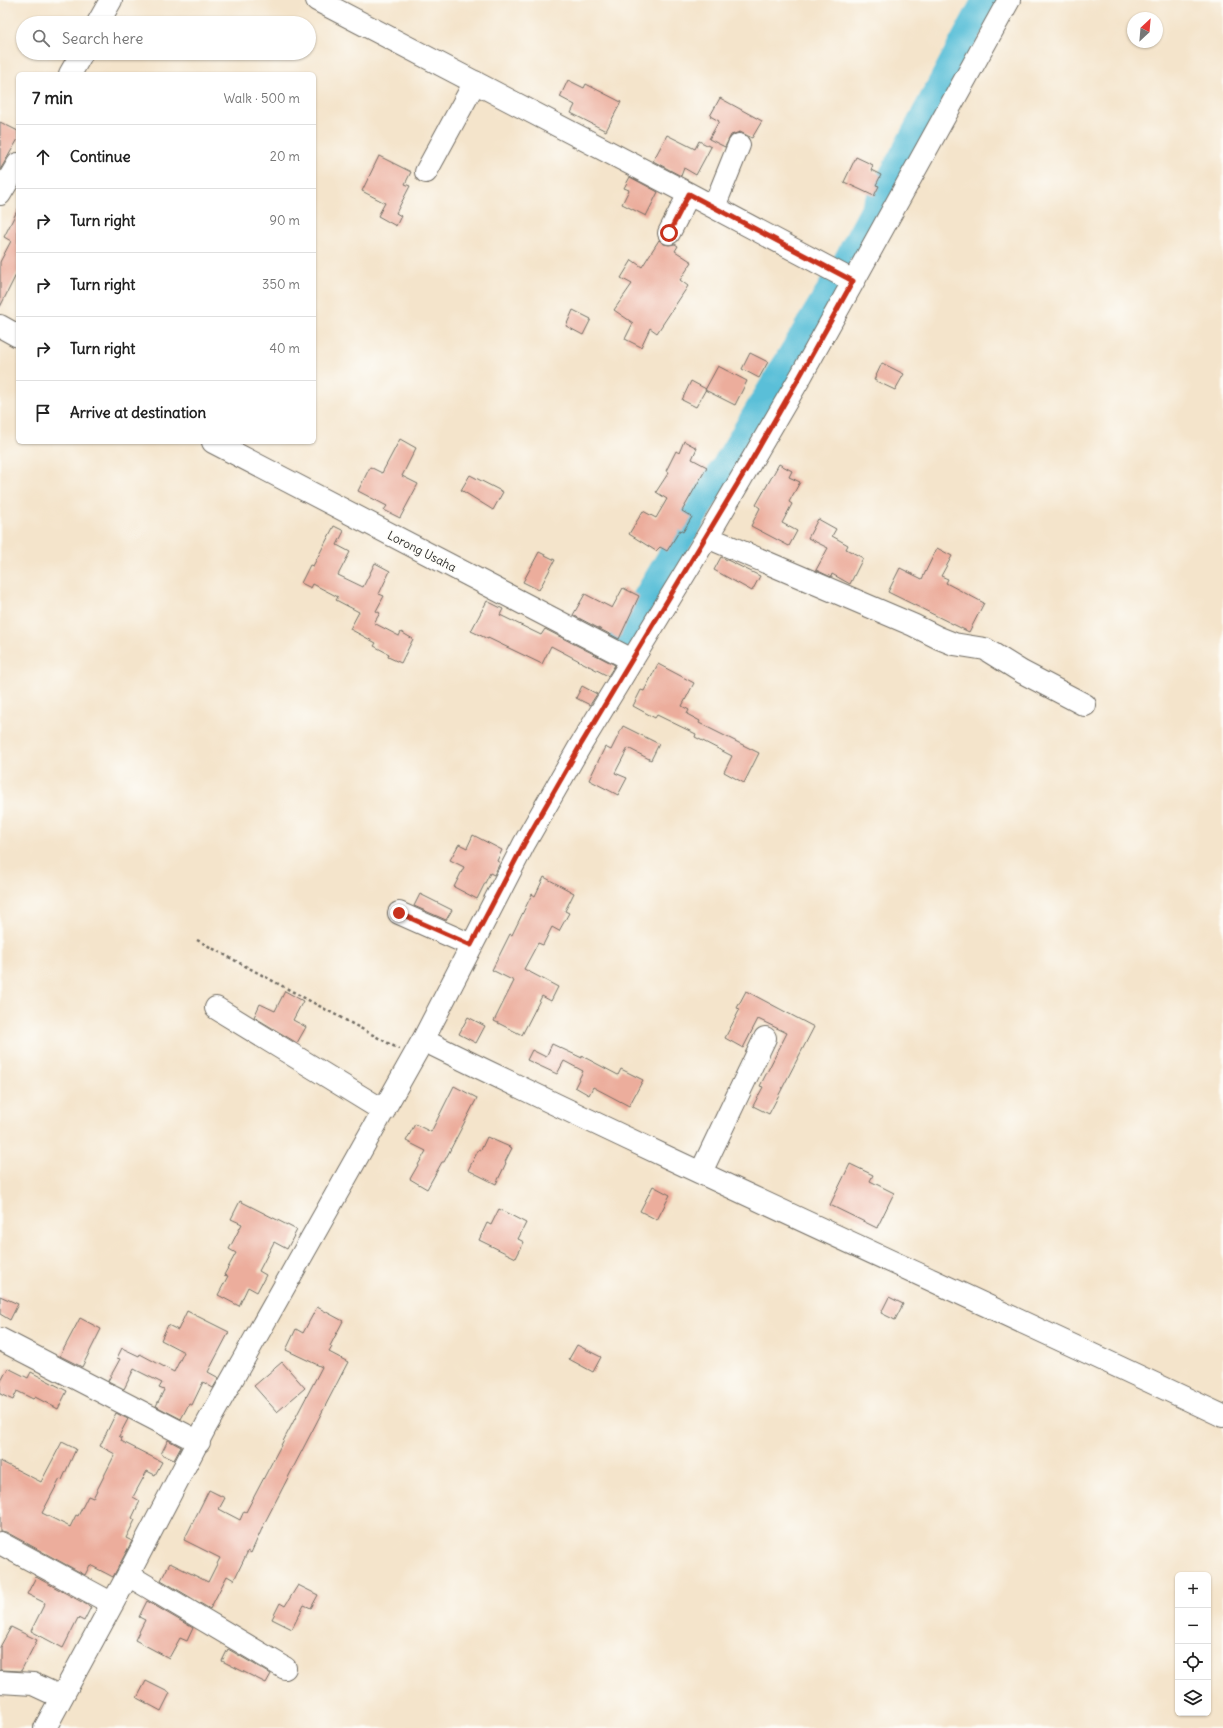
<!DOCTYPE html>
<html lang="en">
<head>
<meta charset="utf-8">
<style>
  body { margin:0; font-family:Delius,sans-serif; background:#f6f6f6; color:#222 }
  .controls { position:absolute; right:12px; bottom:12px; display:grid; overflow:hidden; border-radius:6px; box-shadow:0 1px 3px #0004 }
  .controls button { width:36px; height:36px; display:grid; place-items:center; padding:0; border:0; border-bottom:1px solid #e0e0e0; background:#fff; color:#222; font:20px sans-serif }
  .compass { position:absolute; left:1127px; top:12px; width:36px; height:36px; border-radius:50%; background:#fff; box-shadow:0 1px 3px #0004; rotate:26deg }
  .stop { position:absolute; width:12px; height:12px; margin:-9px; border:3px solid #c8321e; border-radius:50%; background:#fff }
  .stop.end { background:#c8321e; border-color:#fff; box-shadow:0 1px 4px #0008 }
  .list { margin:0; padding:0; list-style:none }
  h2 { display:flex; justify-content:space-between; align-items:center; height:52px; margin:0; padding:0 16px; font-size:17px }
  h2 small { font-size:13px; font-weight:400; color:#767676 }
  .list li { display:grid; grid-template-columns:26px 1fr auto; gap:12px; align-items:center; box-sizing:border-box; height:64px; padding:0 16px; border-top:1px solid #e0e0e0 }
  .list b { display:block; font-size:15px; white-space:nowrap }
  .list em { font-size:13px; font-style:normal; color:#767676 }
  .icon { flex:none; width:22px; height:22px; fill:none; stroke:currentColor; stroke-width:2; stroke-linecap:round; stroke-linejoin:round }
  .map { position:relative; flex:none; width:1223px; height:1728px; overflow:hidden }
  .search { position:absolute; background:#fff; box-shadow:0 1px 3px #0004; left:16px; top:16px; width:300px; height:44px; display:flex; align-items:center; gap:10px; box-sizing:border-box; padding:0 14px; border-radius:22px; color:#767676; font-size:15px }
  .panel { position:absolute; background:#fff; box-shadow:0 1px 3px #0004; left:16px; top:72px; width:300px; height:372px; border-radius:6px }
  .map>svg:first-child { display:block }
</style>
</head>
<body>
<div class="map">
<svg width="1223" height="1728" viewBox="0 0 1223 1728">
  <rect width="100%" height="100%" fill="#fdfcf7"/>
  <filter id="ink" filterUnits="userSpaceOnUse"><feTurbulence type="fractalNoise" baseFrequency=".025" numOctaves="2"/><feDisplacementMap in="SourceGraphic" scale="8" xChannelSelector="R" yChannelSelector="G"/><feConvolveMatrix kernelMatrix="1 2 1 2 8 2 1 2 1" color-interpolation-filters="sRGB"/></filter>
  <filter id="wash" filterUnits="userSpaceOnUse"><feTurbulence type="fractalNoise" baseFrequency=".012" numOctaves="4" result="noise"/><feDisplacementMap in="SourceGraphic" scale="16" xChannelSelector="R" yChannelSelector="G"/><feGaussianBlur stdDeviation="0.9" result="paint"/><feColorMatrix in="noise" values="0 0 0 0 0 0 0 0 0 0 0 0 0 0 0 0 0 1.4 0 .05"/><feComposite in="paint" operator="in"/></filter>
  <g filter="url(#wash)">
    <rect width="100%" height="100%" fill="#f4e4cb"/>
    <g fill="none" stroke-linecap="round" stroke-linejoin="round">
      <path stroke="#5abfd8" stroke-width="26" d="M622,637L839,274L985,0"/>
    </g>
    <g id="blocks">
      <path fill="#ecad9c" d="M568,80L584,88L586,84L621,102L606,131L571,113L575,105L560,97Z
        M720,98L762,121L752,138L740,132L731,135L725,147L709,139L719,121L710,116Z
        M0,122L18,131V139L0,170Z
        M667,135L695,149L699,141L711,147L696,175L684,168L681,176L653,161Z
        M379,156L411,172L405,184L410,186L396,213L401,216L396,226L378,216L385,203L362,191Z
        M856,157L873,165L871,170L881,175L876,185L879,186L874,196L844,182Z
        M630,177L658,192L646,216L622,204L629,190L624,188Z
        M18,209V271L0,307V262L11,241L4,237Z
        M659,240L664,244L669,245L675,244L678,246L675,251L692,262L680,280L688,286L657,333L650,328L641,347L625,339L633,323L614,310L632,284L621,278L632,260L642,267Z
        M573,310L591,319L583,335L566,326Z
        M750,353L768,362L759,378L742,369Z
        M882,363L904,374L895,390L874,380Z
        M718,366L747,381L735,405L705,390Z
        M691,381L706,389L696,407L682,400Z
        M400,439L416,448L402,476L418,484L400,518L384,510L387,506L358,491L370,467L382,473Z
        M684,441L697,448L692,459L707,467L682,511L692,517L683,532L680,530L667,551L660,547L656,551L629,534L643,511L656,518L667,499L656,492L669,472L666,471L676,451L679,453Z
        M779,464L792,471L789,477L800,482L789,502L792,504L782,523L797,531L789,546L751,526L760,508L756,505Z
        M470,475L503,492L493,510L461,490Z
        M818,519L836,529L832,536L848,545L846,549L863,558L850,584L832,574L831,577L816,570L828,548L808,538Z
        M334,526L344,531L337,545L350,552L338,575L363,587L375,563L390,571L379,594L384,596L376,611L380,613L374,623L399,636L401,632L413,639L401,663L388,657L389,654L374,646L376,643L350,629L359,612L336,600L338,597L313,584L311,588L301,583L310,565L313,566Z
        M937,548L952,556L941,576L948,579L946,583L984,603L969,632L888,592L900,568L922,579Z
        M539,552L555,560L539,590L523,582Z
        M721,557L760,576L752,591L714,570Z
        M623,588L639,596L619,639L573,615L585,594L612,608Z
        M487,601L503,609L500,615L541,635L545,629L615,665L608,676L551,646L542,664L488,638V639L471,631Z
        M658,664L694,683L682,706L689,710L687,714L700,721L699,723L759,753L744,783L724,772L732,756L695,737L696,734L657,715L655,718L633,706L641,690L644,691Z
        M582,686L597,694L590,705L576,698Z
        M623,726L659,744L651,760L628,748L615,773L627,778L618,795L589,780L605,747L611,750Z
        M473,835L502,850L497,861L500,863L494,875L490,873L477,899L454,887L464,867L450,860L459,844L467,848Z
        M544,877L574,893L565,911L569,913L559,931L552,927L543,945L538,943L524,969L558,987L551,1001L542,996L522,1035L494,1021L514,981L492,970L510,934L512,935L532,894L535,896Z
        M420,894L452,910L446,920L414,906Z
        M285,991L303,1001L293,1020L306,1027L297,1043L254,1017L260,1004L275,1011Z
        M746,991L814,1027L769,1114L753,1106L763,1087L760,1086L787,1033L758,1019L743,1048L725,1038L740,1009L737,1008Z
        M468,1017L485,1026L476,1043L459,1034Z
        M552,1044L582,1058V1056L618,1075L621,1069L643,1080L629,1106L593,1087L589,1095L575,1087L583,1071L564,1061L557,1074L527,1060L532,1050L546,1057Z
        M454,1086L477,1098L444,1162H442L427,1189L410,1179L426,1151L406,1141L415,1124L431,1132Z
        M487,1137L512,1148L505,1162L506,1163L496,1184L468,1170L479,1149L481,1150Z
        M850,1164L873,1175L870,1181L894,1193L877,1228L830,1205Z
        M653,1186L670,1195L657,1220L640,1211Z
        M240,1201L297,1230L287,1249L274,1242L259,1271L266,1275L257,1292L248,1287L239,1306L218,1295L228,1276L224,1275L236,1253L229,1249L242,1224L231,1219Z
        M499,1209L526,1223L518,1239L524,1242L516,1258L479,1240L487,1223L491,1225Z
        M0,1296L18,1304L10,1320L0,1314Z
        M889,1297L903,1304L895,1320L881,1313Z
        M317,1307L343,1321L330,1346L332,1347L329,1352L348,1362L265,1522L251,1553L248,1551L234,1580L227,1576L210,1609L161,1580L170,1563L208,1582L220,1558L184,1540L209,1490L225,1498L219,1509L240,1520L244,1511L246,1512L322,1367L286,1350L296,1329L303,1333Z
        M187,1311L229,1332L208,1372L219,1378L213,1388L203,1382L192,1405L189,1404L181,1419L156,1406L164,1390L159,1388L162,1383L134,1369L124,1389L108,1381L120,1359L117,1358L122,1348L139,1356L140,1354L174,1372L184,1352L161,1340L168,1325L178,1330Z
        M80,1318L101,1329L82,1367L60,1356Z
        M577,1345L601,1357L593,1372L569,1359Z
        M282,1362L305,1388L277,1412L254,1386Z
        M8,1368L28,1378L31,1372L67,1391L58,1409L35,1397L33,1399L17,1391L13,1400L0,1394V1383Z
        M116,1413L128,1419L119,1436L122,1438L121,1441L162,1462L155,1475L147,1471L133,1497L140,1501L132,1518L135,1520L126,1538L132,1541L113,1577L90,1565L85,1575L6,1532L0,1531V1461L41,1482L62,1442L76,1449L62,1480L60,1479L42,1513L70,1527L76,1515L78,1516L88,1496L93,1498L115,1454L100,1446Z
        M168,1440L181,1447L174,1460L161,1454Z
        M36,1577L91,1607L84,1621L78,1618L63,1648L31,1631L45,1603L27,1594Z
        M298,1585L318,1595L311,1608L304,1605L292,1629L272,1619L280,1603L285,1606Z
        M147,1601L193,1628L187,1641L180,1638L169,1658L135,1640L145,1620L139,1617Z
        M11,1627L37,1640L21,1671L0,1670V1647Z
        M228,1649L271,1674L266,1683L222,1661Z
        M146,1681L170,1693L161,1711L137,1698Z"/>
    </g>
  </g>
  <g filter="url(#ink)">
    <use href="#blocks" fill-opacity="0" stroke="#716c63" stroke-width="1"/>
    <g fill="none" stroke-linecap="round" stroke-linejoin="round">
      <defs>
        <path id="minor" d="M317,0L689,194L853,281
          M98,23L111,0
          M70,74L82,53
          M426,172L475,82
          M0,194L18,164
          M714,207L739,145
          M669,233L689,194
          M0,326L18,336
          M213,442L632,660
          M707,537L913,625L939,638L954,644L985,649L1022,672L1085,705
          M399,913L471,945
          M216,1008L384,1111
          M423,1040C687,1170 957,1290 1223,1416
          M701,1172L765,1038
          M0,1339L199,1442
          M0,1543L111,1603
          M128,1575L285,1668
          M0,1682L33,1684L61,1697
          M45,1728L128,1575L207,1424L423,1040L524,844L580,746L707,537L801,376L1009,0"/>
      </defs>
      <use href="#minor" stroke="#716c63" stroke-width="24"/>
      <path stroke="#716c63" stroke-width="2.5" stroke-dasharray="3 3" stroke-linecap="butt" d="M197,940L399,1049"/>
      <use href="#minor" stroke="#fff" stroke-width="22"/>
    </g>
  </g>
  <g fill="none" stroke-linecap="round" stroke-linejoin="round" filter="url(#ink)">
    <path stroke="#c8321e" stroke-width="5" d="M399,913L471,945L524,844L580,746L750,463L800,376L853,281L689,194L669,233"/>
  </g>
  <g text-anchor="middle" dominant-baseline="central" stroke-width="3" stroke-linejoin="round" paint-order="stroke">
    <g font-size="12" fill="#2b2b2b" stroke="#fdfcf7">
      <text transform="translate(422 551) rotate(27)">Lorong Usaha</text>
    </g>
  </g>
</svg>
<div class="controls">
<button>+</button>
<button>−</button>
<button><svg class="icon" aria-label="locate" viewBox="0 0 24 24"><circle cx="12" cy="12" r="6"/><path d="M12 2v4M12 18v4M2 12h4M18 12h4"/></svg></button>
<button><svg class="icon" aria-label="layers" viewBox="0 0 24 24"><path d="M12 4l9 5-9 5-9-5zM3 14l9 5 9-5"/></svg></button>
</div>
<svg class="compass" viewBox="-18 -18 36 36"><path d="M0-13l5 13h-10z" fill="#e53935"/><path d="M0 13l5-13h-10z" fill="#767676"/></svg>
<div class="stop" style="left:669px;top:233px"></div>
<div class="stop end" style="left:399px;top:913px"></div>
<div class="search"><svg class="icon" aria-label="search" viewBox="0 0 24 24"><circle cx="10" cy="10" r="6"/><path d="M15 15l6 6"/></svg>Search here</div>
<section class="panel">
<h2>7 min<small>Walk · 500 m</small></h2>
<ul class="list">
<li><svg class="icon" aria-label="ahead" viewBox="0 0 24 24"><path d="M12 20V5M6 11l6-6 6 6"/></svg><div><b>Continue</b></div><em>20 m</em></li>
<li><svg class="icon" aria-label="right" viewBox="0 0 24 24"><path d="M7 20v-9h11M14 6l5 5-5 5"/></svg><div><b>Turn right</b></div><em>90 m</em></li>
<li><svg class="icon" aria-label="right" viewBox="0 0 24 24"><path d="M7 20v-9h11M14 6l5 5-5 5"/></svg><div><b>Turn right</b></div><em>350 m</em></li>
<li><svg class="icon" aria-label="right" viewBox="0 0 24 24"><path d="M7 20v-9h11M14 6l5 5-5 5"/></svg><div><b>Turn right</b></div><em>40 m</em></li>
<li><svg class="icon" aria-label="arrive" viewBox="0 0 24 24"><path d="M6 21V4h12l-3 4 3 4H6"/></svg><div><b>Arrive at destination</b></div></li>
</ul>
</section>
</div>
</body>
</html>
